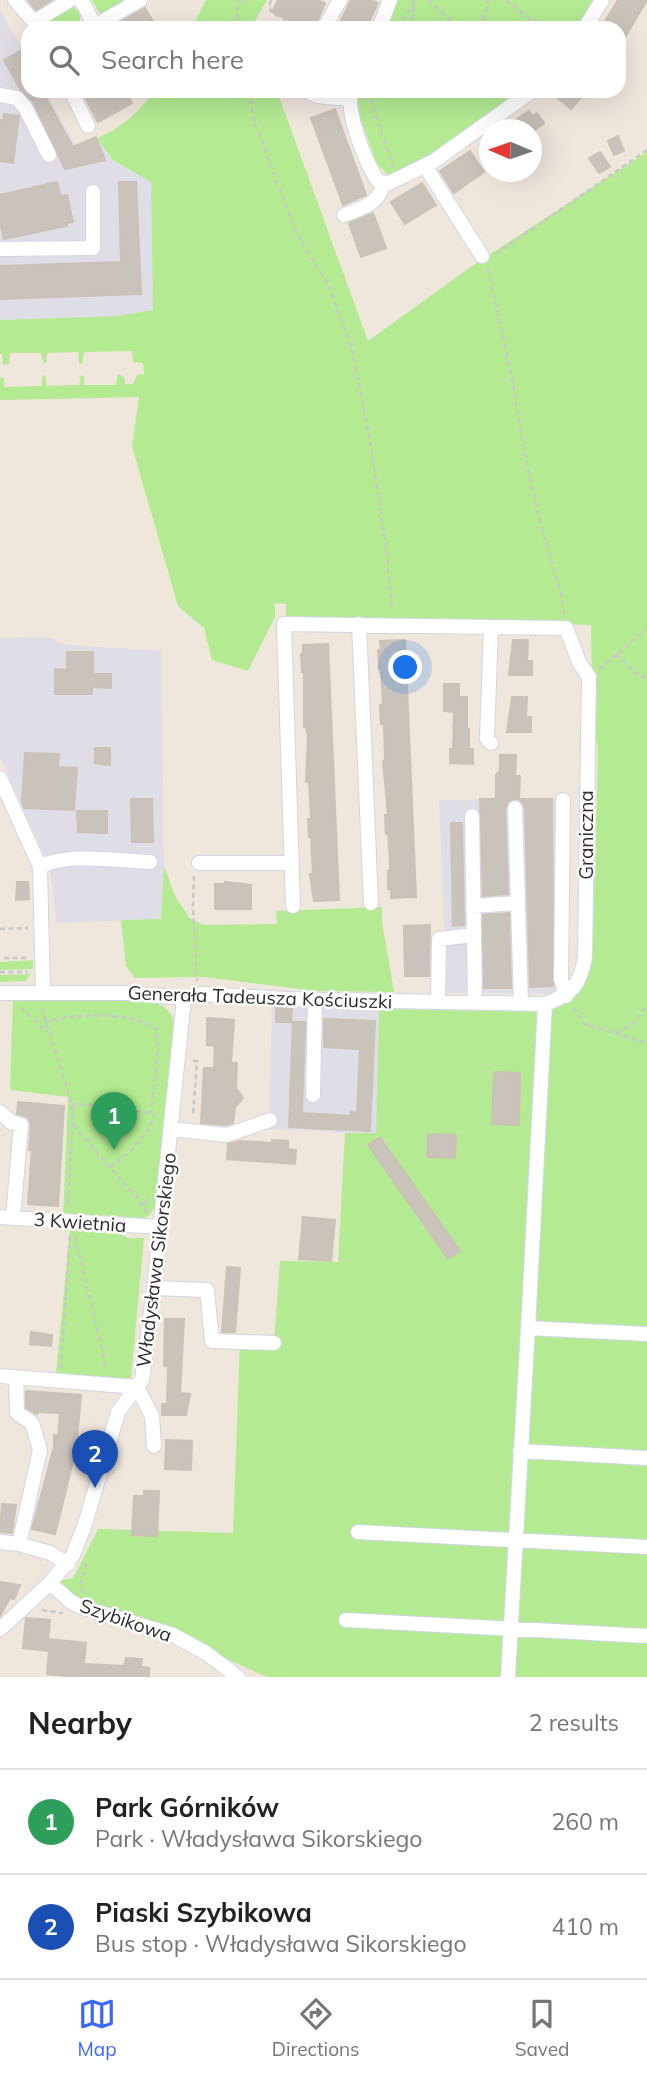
<!DOCTYPE html>
<html lang="en">
<head>
<meta charset="utf-8">
<style>
  body { margin:0; font-family:Mulish,sans-serif; background:#f2f2f2; color:#222 }
  .compass { position:absolute; left:479px; top:119px; width:63px; height:63px; border-radius:50%; background:#fff; box-shadow:0 7px 28px #0002; rotate:272deg }
  .you { position:absolute; left:406px; top:668px; width:24px; height:24px; margin:-18px; border:5px solid #fff; border-radius:50%; background:#1a73e8; box-shadow:0 0 0 10px #1a73e833 }
  .badge { display:grid; place-items:center; width:46px; height:46px; border-radius:50%; background:#3866ff; color:#fff; font-size:23px; font-weight:700 }
  .pin { position:absolute; translate:-50% -58px; filter:drop-shadow(0 2px 4px #0008) }
  .pin::after { content:''; position:absolute; top:37px; width:24px; height:21px; background:inherit; clip-path:polygon(0 0,100% 0,50% 100%) }
  .list { margin:0; padding:0; list-style:none }
  h2 { display:flex; justify-content:space-between; align-items:center; height:91px; margin:0; padding:0 28px; font-size:30px }
  h2 small { font-size:23px; font-weight:400; color:#767676 }
  .list li { display:grid; grid-template-columns:46px 1fr auto; gap:21px; align-items:center; box-sizing:border-box; height:105px; padding:0 28px; border-top:2px solid #e0e0e0 }
  .list b { display:block; font-size:26px; white-space:nowrap }
  .list p { margin:0; font-size:23px; white-space:nowrap; color:#767676 }
  .list em { font-size:23px; font-style:normal; color:#767676 }
  .icon { flex:none; width:38px; height:38px; fill:none; stroke:currentColor; stroke-width:2; stroke-linecap:round; stroke-linejoin:round }
  .map { position:relative; flex:none; width:647px; height:1677px; overflow:hidden }
  .search { position:absolute; background:#fff; box-shadow:0 7px 28px #0002; left:21px; right:21px; top:21px; height:77px; display:flex; align-items:center; gap:18px; box-sizing:border-box; padding:0 24px; border-radius:21px; color:#767676; font-size:26px }
  .sheet { height:301px; background:#fff }
  nav { display:flex; justify-content:space-around; align-items:center; box-sizing:border-box; height:98px; border-top:2px solid #e0e0e0; background:#fff; font-size:19px; color:#767676 }
  nav a { display:grid; justify-items:center; gap:4px }
  nav .on { color:#3866ff }
  .map>svg:first-child { display:block }
</style>
</head>
<body>
<div class="map">
<svg width="647" height="1677" viewBox="0 0 647 1677">
  <rect width="100%" height="100%" fill="#efe6dc"/>
  <path fill="#dfdde6" d="M0,10L28,60V91H45L76,146L97,138L113,160L151,182L153,310L118,316L0,320Z
    M47,637L67,645L161,651L164,866L161,919L57,923L50,868L0,756V638Z
    M567,799V985L554,994L447,993L439,800Z
    M272,1007L379,1009L376,1134L269,1129Z"/>
  <path fill="#b4eb92" d="M92,0H133L101,16Z
    M206,0H267L253,24L254,28H192Z
    M394,0H594L578,28H383Z
    M73,6L81,14L79,22L71,28H46L45,23Z
    M154,91H277L368,341L472,266L647,152V1677H267L173,1635L100,1614L50,1583L73,1578L98,1529L233,1533L240,1342L274,1343L280,1261L338,1262L345,1133H376L379,1009L542,1012C550,1010 561,1008 567,1002C585,986 591,959 593,937L598,749L593,725L591,625L286,616V604L275,603V617L248,671L212,660L204,628L178,606L132,446L139,397L0,400V377L4,378V387L42,386V377L45,375L47,386L79,385L81,375L84,376V385H116L118,374L124,377L125,384H133L137,375L144,374L143,363L133,362L132,351L84,352L82,364L79,363L78,352L47,353L46,362L44,364L41,353H10L9,364L3,365L2,354H0V320L118,316L153,310L151,182L113,160L97,138C123,127 137,114 154,91Z
    M359,91H522L422,160L399,173L387,174L376,162L357,108Z
    M164,866C169,877 171,888 177,899C180,906 186,910 189,918L204,925L277,924L276,911L382,907V922L394,992L315,991L204,977L135,978L126,966L121,920L161,919Z
    M33,960V969L0,970V962Z
    M31,974L26,981L0,982V975Z
    M13,996L145,999C162,1005 173,1008 175,1029L156,1204L150,1215L143,1219L63,1217L68,1097L10,1090Z
    M70,1230L120,1233L128,1238H144L131,1378L126,1380L56,1373Z"/>
  <path fill="#cac3bb" stroke="#cac2b5" stroke-width="2" d="M28,0H52L36,10Z
    M278,0H317L325,3L314,28H307L272,12Z
    M351,0H371L378,3L366,28H345L339,25Z
    M618,0H647L619,47V28H601Z
    M145,8L157,28H110Z
    M20,51L28,66V91H42L73,147L96,137L105,160L65,169L34,103L20,89L4,60Z
    M92,91H125L132,103L98,122L84,95Z
    M550,91H587L571,109Z
    M335,109L366,195L343,205L311,118Z
    M529,111L532,116L537,113L544,123L535,130H501Z
    M4,114L19,116L13,163L0,161V120L3,121Z
    M618,136L624,151L614,155L608,141Z
    M470,151L484,172L454,193L440,171Z
    M600,152L610,167L599,173L589,158Z
    M57,182L60,196L67,195L73,222L67,223V226L4,239L0,223V195Z
    M119,182H136L141,294L0,299V266L121,262Z
    M422,183L436,205L405,224L391,202Z
    M373,213L386,248L361,257L349,223Z
    M405,640L416,897L391,898V889H388V871H390V861L388,834H386L385,815H388L383,761L385,760L384,724H381L380,705H383L381,668L379,669L378,650H381L380,641Z
    M513,640H528L527,661H532V675H509Z
    M328,644L339,900L314,901L310,874H313L311,837H309L308,819H311L309,782H306L308,736L306,727H304V672H302L301,654H303V645Z
    M67,652H93V674H111V688L92,687V694H55V669L67,670Z
    M444,684H459V697H467V729H469V749H473V764L450,763V749H453L454,712L444,711Z
    M512,697H527L526,717H531V732H507Z
    M95,748H110V765L95,763Z
    M25,753L59,754L58,767L77,768L74,810L24,808L22,803Z
    M500,755H516L515,776H520L519,799H552L553,986L530,987L525,808L519,799L511,800L505,808L508,894L483,896L480,799H496V775L500,770Z
    M131,799H152L153,842H132Z
    M77,811H107V833L78,832Z
    M451,823H462L464,925L453,926Z
    M17,882H28L29,899L16,900Z
    M225,882L251,885V909H215V884H225Z
    M509,913L511,988H484L483,915Z
    M430,925L429,976H405L404,926Z
    M276,1008L292,1009L291,1022H276Z
    M207,1018L234,1020L231,1063H237L236,1088L243,1098L235,1107L233,1123L226,1125L201,1123L204,1068H214L215,1046L207,1045Z
    M324,1019L375,1021L370,1131L289,1127L293,1022H305L302,1113L351,1116V1112L357,1113L360,1049L324,1047Z
    M494,1072L520,1073L519,1125L492,1124Z
    M18,1102L64,1106L58,1206L28,1204L32,1150H29L31,1125L28,1117L17,1114Z
    M428,1134L456,1135L455,1158L427,1157Z
    M380,1137L460,1251L448,1259L368,1145Z
    M272,1140L288,1141V1149L296,1150L295,1164L227,1159L228,1144L240,1141L272,1143Z
    M303,1217L335,1220L331,1261L299,1259Z
    M227,1267L240,1268L235,1332H222Z
    M165,1319H184L180,1393L190,1394L186,1415H162V1404H167L168,1366H164Z
    M31,1332L52,1335L51,1346L30,1344Z
    M26,1391L81,1395L76,1449L55,1534L32,1529L54,1447V1435L58,1436L60,1413L37,1412V1414L26,1408Z
    M166,1440L192,1441L191,1470L165,1469Z
    M144,1491H159L157,1536L132,1535L134,1496H144Z
    M2,1504L16,1505L12,1533L0,1532Z
    M0,1582L20,1585L14,1599L10,1598L0,1616Z
    M26,1618L50,1620L48,1639L86,1643L84,1664L124,1666L126,1658L142,1659L141,1667L149,1668V1677H78L47,1674L49,1651L23,1648Z"/>
  <g fill="none" stroke-linecap="round" stroke-linejoin="round">
    <defs>
      <path id="minor" d="M15,0L34,22L70,0
        M81,0L95,26
        M91,28L140,0
        M324,28L340,0
        M379,28L390,0
        M585,28L602,0
        M71,91L88,126
        M306,91L317,96L350,99
        M351,91C346,114 365,160 377,180L387,184L434,161L532,91
        M0,95L17,98L25,107L49,155
        M425,166L482,256
        M344,215C362,208 380,204 383,183
        M0,249L93,248V192
        M359,624L371,903
        M491,627L487,739L491,743
        M0,778L40,867L43,993
        M563,800L561,979L566,996
        M515,808L521,1003
        M472,816L475,1003
        M199,863H291
        M40,867C66,852 120,861 150,862
        M473,906L517,903
        M0,993H127L184,998L202,994L287,999L545,1004C572,994 580,986 585,957L589,677L579,662L566,628L284,624L293,906
        M438,1002L439,939L474,935
        M545,1004L528,1328L647,1334
        M313,1095L315,999
        M0,1112L11,1122L21,1125L13,1218
        M171,1129L227,1135L270,1120
        M0,1217L160,1227
        M154,1288L207,1290L212,1341L274,1343
        M0,1376L137,1387L152,1416L154,1446
        M16,1377L17,1413L32,1423L40,1450L19,1544L50,1553L68,1564
        M520,1451L647,1458
        M358,1532L647,1547
        M0,1542L19,1544
        M50,1583L70,1601L81,1607L173,1635L206,1653L238,1677
        M346,1620L647,1636
        M0,1629L50,1583L73,1555L85,1524L118,1412L142,1380L154,1288L184,998
        M508,1677L528,1328"/>
    </defs>
    <use href="#minor" stroke="#d1d6e5" stroke-width="16"/>
    <path stroke="#c8c8c8" stroke-width="2.5" stroke-dasharray="5 3.5" stroke-linecap="butt" d="M271,0L269,6L272,13L302,28
      M428,0L460,28
      M506,0L530,19L556,28
      M238,28L237,10L241,0
      M400,28L414,1
      M412,28L414,3
      M481,28L488,5L487,0
      M248,91L255,124L298,236L329,286L353,353L370,440L387,554L392,610
      M373,91L370,98L393,168
      M363,99L397,91
      M496,254L647,150
      M488,269L512,378L523,446L539,518L562,597L564,615
      M616,654L636,673L647,679
      M599,669L647,629
      M194,876L193,905L197,981
      M0,929L28,928
      M4,958H29
      M0,972H28
      M21,1008L47,1032
      M42,1008L72,1104L73,1125L68,1206
      M574,1008L585,1024L647,1043
      M45,1023C72,1013 132,1011 156,1029L158,1048L151,1113
      M617,1033L635,1022L647,1005
      M193,1061H197L193,1116
      M72,1104L106,1106L107,1097L128,1099L127,1118L105,1116L106,1106
      M127,1110L152,1113
      M73,1125L141,1202V1210
      M110,1167C129,1154 149,1137 155,1113
      M146,1213L144,1205L148,1196
      M75,1237L104,1358L105,1370
      M61,1368L70,1235
      M83,1593L81,1579L87,1562
      M42,1610L63,1613"/>
    <use href="#minor" stroke="#fff" stroke-width="14"/>
  </g>
  <g text-anchor="middle" dominant-baseline="central" stroke-width="5" stroke-linejoin="round" paint-order="stroke">
    <g font-size="19" fill="#2b2b2b" stroke="#fff">
      <text transform="translate(586 835) rotate(-90)">Graniczna</text>
      <text transform="translate(260 997) rotate(2)">Generała Tadeusza Kościuszki</text>
      <text transform="translate(80 1222) rotate(4)">3 Kwietnia</text>
      <text transform="translate(156 1260) rotate(-83)">Władysława Sikorskiego</text>
      <text transform="translate(126 1620) rotate(19)">Szybikowa</text>
    </g>
  </g>
</svg>
<svg class="compass" viewBox="-18 -18 36 36"><path d="M0-13l5 13h-10z" fill="#e53935"/><path d="M0 13l5-13h-10z" fill="#767676"/></svg>
<div class="you"></div>
<div class="pin badge" style="left:114px;top:1150px;background:#2e9e5b">1</div>
<div class="pin badge" style="left:95px;top:1488px;background:#1a4fb4">2</div>
<div class="search"><svg class="icon" aria-label="search" viewBox="0 0 24 24"><circle cx="10" cy="10" r="6"/><path d="M15 15l6 6"/></svg>Search here</div>
</div>
<section class="sheet">
<h2>Nearby<small>2 results</small></h2>
<ul class="list">
<li><span class="badge" style="background:#2e9e5b">1</span><div><b>Park Górników</b><p>Park · Władysława Sikorskiego</p></div><em>260 m</em></li>
<li><span class="badge" style="background:#1a4fb4">2</span><div><b>Piaski Szybikowa</b><p>Bus stop · Władysława Sikorskiego</p></div><em>410 m</em></li>
</ul>
</section>
<nav>
<a class="on"><svg class="icon" aria-label="map" viewBox="0 0 24 24"><path d="M3 6l6-2 6 2 6-2v14l-6 2-6-2-6 2zM9 4v14M15 6v14"/></svg>Map</a>
<a><svg class="icon" aria-label="directions" viewBox="0 0 24 24"><path d="M12 3l9 9-9 9-9-9zM9 14v-3h6M13 9l2 2-2 2"/></svg>Directions</a>
<a><svg class="icon" aria-label="saved" viewBox="0 0 24 24"><path d="M7 4h10v16l-5-4-5 4z"/></svg>Saved</a>
</nav>
</body>
</html>
